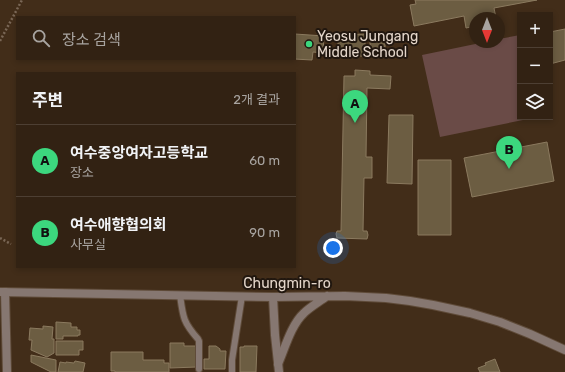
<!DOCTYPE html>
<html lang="ko">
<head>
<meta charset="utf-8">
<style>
  body { margin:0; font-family:Rubik,"Noto Sans KR",sans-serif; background:#3d2f21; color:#f1f3f6 }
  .controls { position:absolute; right:12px; top:12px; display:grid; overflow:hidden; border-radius:0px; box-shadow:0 2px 6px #0003 }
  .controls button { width:36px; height:36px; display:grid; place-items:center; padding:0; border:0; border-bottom:1px solid #4d3f33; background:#322213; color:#f1f3f6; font:20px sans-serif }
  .compass { position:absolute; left:469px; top:12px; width:36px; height:36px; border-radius:50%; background:#322213; box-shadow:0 2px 6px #0003; rotate:180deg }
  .you { position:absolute; left:333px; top:248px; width:14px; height:14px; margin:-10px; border:3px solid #fff; border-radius:50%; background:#1a73e8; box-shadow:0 0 0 6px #1a73e833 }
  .badge { display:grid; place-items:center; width:26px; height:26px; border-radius:50%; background:#3cd77e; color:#111; font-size:13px; font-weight:700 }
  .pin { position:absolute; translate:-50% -33px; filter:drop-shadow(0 1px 2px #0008) }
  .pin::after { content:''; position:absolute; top:21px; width:14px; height:12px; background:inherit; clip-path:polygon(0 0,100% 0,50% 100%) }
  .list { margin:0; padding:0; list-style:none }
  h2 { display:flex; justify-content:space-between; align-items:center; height:52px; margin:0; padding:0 16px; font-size:17px }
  h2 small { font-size:13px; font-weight:400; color:#a8a4a0 }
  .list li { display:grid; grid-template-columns:26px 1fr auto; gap:12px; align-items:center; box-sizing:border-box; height:72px; padding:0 16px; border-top:1px solid #4d3f33 }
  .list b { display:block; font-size:15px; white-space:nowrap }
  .list p { margin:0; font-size:13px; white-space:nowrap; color:#a8a4a0 }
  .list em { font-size:13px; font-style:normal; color:#a8a4a0 }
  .icon { flex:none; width:22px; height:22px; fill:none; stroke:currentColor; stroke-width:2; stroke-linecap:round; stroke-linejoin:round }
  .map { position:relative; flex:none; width:565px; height:372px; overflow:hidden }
  .search { position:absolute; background:#322213; box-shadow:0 2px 6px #0003; left:16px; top:16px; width:280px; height:44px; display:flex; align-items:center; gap:10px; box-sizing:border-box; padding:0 14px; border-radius:0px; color:#a8a4a0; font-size:15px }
  .panel { position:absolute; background:#322213; box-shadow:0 2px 6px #0003; left:16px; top:72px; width:280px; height:196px; border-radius:0px }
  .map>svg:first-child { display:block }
</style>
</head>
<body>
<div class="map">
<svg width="565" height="372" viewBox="0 0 565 372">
  <rect width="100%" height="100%" fill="#422d19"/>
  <path fill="#6a4b47" d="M520,35V117H534L533,118L440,137L422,55L485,42H499V39Z"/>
  <path fill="#6c5d42" stroke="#8b7a5f" d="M415,0H537L494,8L496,18H475V26L466,28L464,16L414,26L410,5L416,4Z
    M565,29V60L550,64V32Z
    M295,34L324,36L323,53L313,52L312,60L294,59H295Z
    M365,34V56H338V35Z
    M385,36V51H370V37Z
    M355,70L370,71V75L391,76L390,89L367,88L366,157H372V178H364L363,231H367L368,235L367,239L337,238L336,234L337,231H341L344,76H355Z
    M389,115H413L412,184L387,183Z
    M547,142L554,181L472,197L464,158Z
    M418,160H451V235H418Z
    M56,322L71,323V327H77V330H80V335H78V336H63V339H56Z
    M43,326L53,327L52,339H54V353L47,357L31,350L32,340H29L30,328L43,329Z
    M56,341H83V350H79V355H56Z
    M170,343H184V346H197V367L170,368Z
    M209,346H216L220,349V351H226L225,369H204V359H209Z
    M244,346H257L256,372H240V347H244Z
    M111,352H143V360H164V363H169V372H115V371H111Z
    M31,355L56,360V372H51L31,362Z
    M495,359L500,372H480L478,368L486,365L485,363Z
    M75,361L85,363L83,372H58L60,362L66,363V362L74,363Z"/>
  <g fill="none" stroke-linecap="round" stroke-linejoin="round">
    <defs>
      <path id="service" d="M180,295C183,317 183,322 198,339L199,341V369
        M232,372V360L242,296"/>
      <path id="minor" d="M5,292L7,372
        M273,297L275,335L279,372"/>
      <path id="tertiary" d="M0,292L273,297L345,296L386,298L410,301L433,305L470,313L500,322L530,334L565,350
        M278,364C285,348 291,325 304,313C310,307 319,302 327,296"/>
    </defs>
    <use href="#service" stroke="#5f4b39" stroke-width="8"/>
    <use href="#minor" stroke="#5f4b39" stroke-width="10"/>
    <use href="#tertiary" stroke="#5f4b39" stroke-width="10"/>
    <path stroke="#7a6756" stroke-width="2.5" stroke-dasharray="2 2" stroke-linecap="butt" d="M0,41L22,0
      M0,238L11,244"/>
    <use href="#service" stroke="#867771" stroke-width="6"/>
    <use href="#minor" stroke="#867771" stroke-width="8"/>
    <use href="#tertiary" stroke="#867771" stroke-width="8"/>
  </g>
  <circle fill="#3cd77e" stroke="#21170f" stroke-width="1.5" cx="309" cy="44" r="4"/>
  <g text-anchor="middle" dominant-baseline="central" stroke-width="4" stroke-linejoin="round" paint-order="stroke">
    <g font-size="14" fill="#e4d6ca" stroke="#21170f" text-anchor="start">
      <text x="317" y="36">Yeosu Jungang<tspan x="317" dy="16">Middle School</tspan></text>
    </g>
    <g font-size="14" fill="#e4d6ca" stroke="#21170f">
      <text x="287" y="283">Chungmin-ro</text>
    </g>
  </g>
</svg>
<div class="controls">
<button>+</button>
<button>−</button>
<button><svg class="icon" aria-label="layers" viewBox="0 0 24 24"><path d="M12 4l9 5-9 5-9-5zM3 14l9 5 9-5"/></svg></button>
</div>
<svg class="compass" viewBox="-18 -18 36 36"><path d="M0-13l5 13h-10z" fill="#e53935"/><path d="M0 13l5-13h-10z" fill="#a8a4a0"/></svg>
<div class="you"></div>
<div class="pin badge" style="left:355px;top:123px">A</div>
<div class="pin badge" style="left:509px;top:169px">B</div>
<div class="search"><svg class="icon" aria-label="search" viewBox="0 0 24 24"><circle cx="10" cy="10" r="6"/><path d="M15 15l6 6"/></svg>장소 검색</div>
<section class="panel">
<h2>주변<small>2개 결과</small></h2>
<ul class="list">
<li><span class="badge">A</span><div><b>여수중앙여자고등학교</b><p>장소</p></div><em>60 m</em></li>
<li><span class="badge">B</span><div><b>여수애향협의회</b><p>사무실</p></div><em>90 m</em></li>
</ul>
</section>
</div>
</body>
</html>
